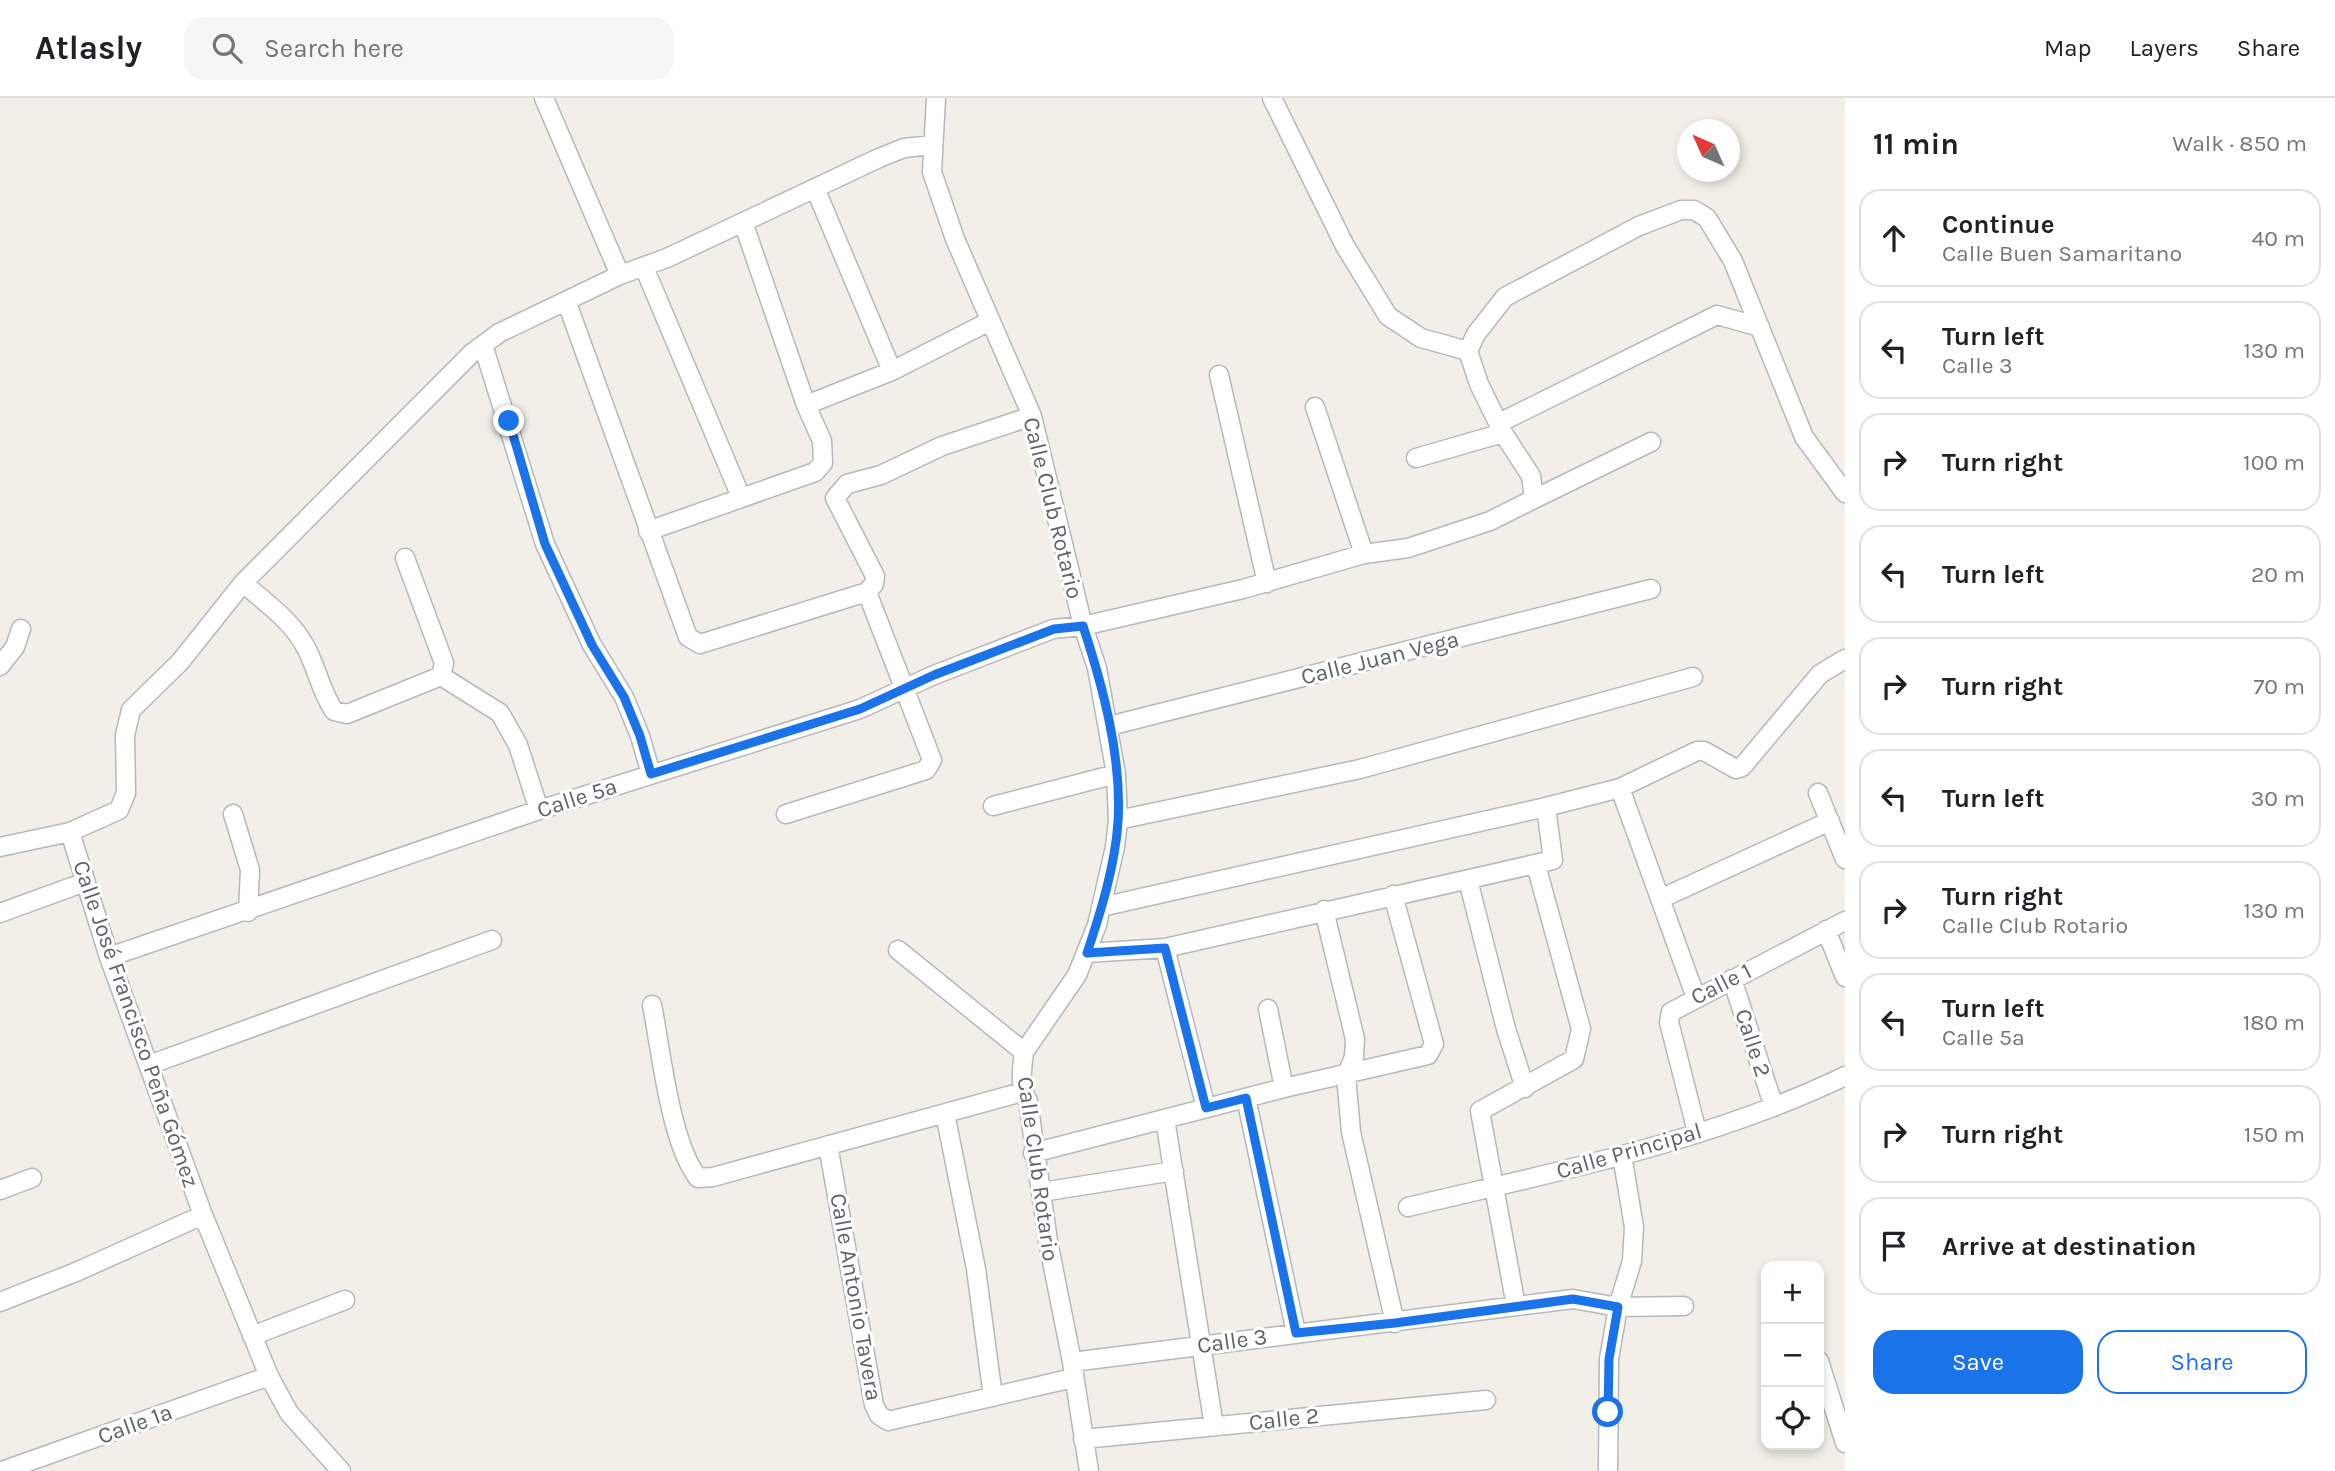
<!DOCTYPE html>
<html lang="en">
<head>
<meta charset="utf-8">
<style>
  body { margin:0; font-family:Karla,sans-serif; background:#f6f6f6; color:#202124 }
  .controls { position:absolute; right:21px; bottom:21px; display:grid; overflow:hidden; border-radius:14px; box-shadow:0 4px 10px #0003 }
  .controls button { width:63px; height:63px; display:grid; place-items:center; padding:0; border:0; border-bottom:2px solid #e0e0e0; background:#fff; color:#202124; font:35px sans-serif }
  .compass { position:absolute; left:1677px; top:21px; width:63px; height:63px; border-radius:50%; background:#fff; box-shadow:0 4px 10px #0003; rotate:315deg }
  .stop { position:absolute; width:21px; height:21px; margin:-16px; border:5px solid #1a73e8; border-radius:50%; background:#fff }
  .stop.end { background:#1a73e8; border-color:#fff; box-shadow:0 2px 7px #0008 }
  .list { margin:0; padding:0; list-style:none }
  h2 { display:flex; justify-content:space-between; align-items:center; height:91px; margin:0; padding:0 28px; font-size:30px }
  h2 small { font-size:23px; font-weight:400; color:#757577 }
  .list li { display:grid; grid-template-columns:46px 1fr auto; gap:21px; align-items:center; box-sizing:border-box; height:98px; margin:0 14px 14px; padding:0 14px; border:2px solid #e0e0e0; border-radius:21px }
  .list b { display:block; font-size:26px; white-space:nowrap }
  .list p { margin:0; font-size:23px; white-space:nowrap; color:#757577 }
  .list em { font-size:23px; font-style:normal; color:#757577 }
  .actions { display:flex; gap:14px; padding:21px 28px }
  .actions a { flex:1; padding:16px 0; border:2px solid #1a73e8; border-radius:21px; text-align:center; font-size:24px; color:#1a73e8 }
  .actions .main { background:#1a73e8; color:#fff }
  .icon { flex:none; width:38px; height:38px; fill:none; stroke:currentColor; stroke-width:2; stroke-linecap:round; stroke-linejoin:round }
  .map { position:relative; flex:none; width:1845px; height:1373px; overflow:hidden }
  header { display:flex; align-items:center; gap:42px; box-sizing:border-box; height:98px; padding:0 35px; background:#fff; border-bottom:2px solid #e0e0e0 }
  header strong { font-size:33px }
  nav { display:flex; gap:38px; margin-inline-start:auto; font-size:24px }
  .search { width:490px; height:63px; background:#f6f6f6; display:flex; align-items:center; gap:18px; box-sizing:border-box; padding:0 24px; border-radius:21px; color:#757577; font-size:26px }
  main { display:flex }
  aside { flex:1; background:#fff }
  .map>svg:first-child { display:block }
</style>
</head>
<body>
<header>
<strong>Atlasly</strong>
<div class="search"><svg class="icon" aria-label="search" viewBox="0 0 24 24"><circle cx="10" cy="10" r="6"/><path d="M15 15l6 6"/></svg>Search here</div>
<nav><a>Map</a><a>Layers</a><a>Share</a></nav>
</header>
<main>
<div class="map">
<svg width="1845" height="1373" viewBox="0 0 1845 1373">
  <rect width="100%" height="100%" fill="#f1efe8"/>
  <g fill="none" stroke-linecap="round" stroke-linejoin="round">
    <defs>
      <path id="minor" d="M544,0L620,177
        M936,0L932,74L955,141L1032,318L1083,528L1097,570L1116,676L1118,722L1115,749L1097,827L1077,877L1024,954C1022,970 1019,989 1028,1003L1048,1143L1072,1264L1089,1373
        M1272,0L1345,148L1388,218L1421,240L1468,253
        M815,90L892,273
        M644,169L741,399
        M567,205L688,539L700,546L867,494L874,486L875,478L835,400L847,386L881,377L942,348L1032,318
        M483,247L545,446L592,547L624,599L640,638L651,676
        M1219,277L1267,485
        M806,307L892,273L990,223
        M1315,309L1364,456
        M1499,325L1717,217L1760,229
        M1503,335L1479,286L1468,253L1476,236L1505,199L1639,128L1681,112H1694L1707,120L1733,163L1804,339L1845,395
        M1534,401L1651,344
        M648,433L815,374L823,365L822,343L806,307L743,124
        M405,460L444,565L441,578
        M243,485C265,504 291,522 305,548C317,569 320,592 334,613L347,616L441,578
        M0,568L15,549L21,531
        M441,578L500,615L518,647L539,712
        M1109,628L1651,491
        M1620,690L1696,900
        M1818,695L1845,761
        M993,708L1116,676
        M1546,709L1620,690L1697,653H1704L1736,671L1742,669L1820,576L1845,561
        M233,716L250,772L248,814
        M786,716L926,672L932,662L867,494
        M1118,722L1360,671L1693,579
        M70,734L109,859L203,1117L269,1278L289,1315L341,1373
        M0,749L70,734L119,712L126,695L125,637L131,612L180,564L243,485L472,255L499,235L620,177L667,160L879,60L904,50L932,47
        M1468,782L1506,931L1525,990
        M1660,801L1830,723
        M1324,812L1355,941L1354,959L1346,978L1351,1034L1395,1225
        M0,815L85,784
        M1826,832L1845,879
        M1165,850L1206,1010
        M898,852L1024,954
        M1087,855L1165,850L1553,762L1546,709L1101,809
        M109,859L539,712L860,611L934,577L1053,531L1083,528L1243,491L1364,456L1408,450L1490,423L1534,401L1531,378L1503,335L1416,360
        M1732,881L1774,1009
        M652,907C661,952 670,1044 698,1080L713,1079L1022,994
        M1268,911L1284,990
        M149,967L492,842
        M1246,1000L1296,1235
        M945,1015L976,1171L993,1299
        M1165,1021L1214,1328
        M1697,1034L1669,924L1671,914L1845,823
        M828,1047L874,1307L879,1317L888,1323L1073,1280
        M1033,1055L1284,990L1428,957L1434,946L1393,797
        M0,1092L32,1080
        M1042,1094L1174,1073
        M1408,1109C1555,1074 1708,1044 1845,978
        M0,1204L76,1174L203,1117
        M1516,1208L1480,1013L1574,961L1581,931L1536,767
        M252,1238L345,1202
        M1819,1263L1845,1345
        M1072,1264L1573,1201L1618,1209L1684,1208
        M1083,1341L1486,1302
        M2,1373L269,1278
        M1608,1373L1609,1261L1618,1209L1632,1163L1634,1129L1622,1057"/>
    </defs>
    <use href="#minor" stroke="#b5b8bc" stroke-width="21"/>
    <use href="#minor" stroke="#fff" stroke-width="18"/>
  </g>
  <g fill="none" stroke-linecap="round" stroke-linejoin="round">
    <path stroke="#1a73e8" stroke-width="9" d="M509,323L545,446L592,547L624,599L640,638L651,676L860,611L934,577L1054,531L1083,528C1103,589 1122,659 1118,724C1115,768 1101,813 1087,855L1165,850L1206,1010L1246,1000L1296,1235L1395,1225L1573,1201L1618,1209L1609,1261L1608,1314"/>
  </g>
  <g text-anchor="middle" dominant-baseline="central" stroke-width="6" stroke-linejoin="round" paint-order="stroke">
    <g font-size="23" fill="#5f6368" stroke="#fff">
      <text transform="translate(1053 410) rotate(76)">Calle Club Rotario</text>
      <text transform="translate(1380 560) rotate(-14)">Calle Juan Vega</text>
      <text transform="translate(577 700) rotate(-18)">Calle 5ª</text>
      <text transform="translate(1721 886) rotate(-27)">Calle 1</text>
      <text transform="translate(136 926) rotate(71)">Calle José Francisco Peña Gómez</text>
      <text transform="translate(1753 945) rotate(72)">Calle 2</text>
      <text transform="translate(1629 1053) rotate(-16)">Calle Principal</text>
      <text transform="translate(1038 1071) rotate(82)">Calle Club Rotario</text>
      <text transform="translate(856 1199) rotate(80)">Calle Antonio Tavera</text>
      <text transform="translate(1232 1243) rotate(-8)">Calle 3</text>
      <text transform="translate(1284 1321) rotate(-6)">Calle 2</text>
      <text transform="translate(135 1326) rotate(-20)">Calle 1ª</text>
    </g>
  </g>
</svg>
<div class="controls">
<button>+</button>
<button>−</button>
<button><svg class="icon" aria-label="locate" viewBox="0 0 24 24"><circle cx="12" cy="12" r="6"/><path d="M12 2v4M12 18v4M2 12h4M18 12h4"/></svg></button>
</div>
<svg class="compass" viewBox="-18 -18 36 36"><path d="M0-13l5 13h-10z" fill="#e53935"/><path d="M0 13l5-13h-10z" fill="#757577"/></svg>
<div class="stop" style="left:1608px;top:1314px"></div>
<div class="stop end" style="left:509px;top:323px"></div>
</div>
<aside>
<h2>11 min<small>Walk · 850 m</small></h2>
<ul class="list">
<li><svg class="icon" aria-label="ahead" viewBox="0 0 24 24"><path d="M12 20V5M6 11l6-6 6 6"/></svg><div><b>Continue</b><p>Calle Buen Samaritano</p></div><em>40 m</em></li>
<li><svg class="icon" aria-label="left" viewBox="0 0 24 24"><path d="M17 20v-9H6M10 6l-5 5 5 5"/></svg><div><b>Turn left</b><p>Calle 3</p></div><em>130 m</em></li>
<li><svg class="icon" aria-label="right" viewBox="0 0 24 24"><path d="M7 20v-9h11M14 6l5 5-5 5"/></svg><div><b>Turn right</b></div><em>100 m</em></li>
<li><svg class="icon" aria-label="left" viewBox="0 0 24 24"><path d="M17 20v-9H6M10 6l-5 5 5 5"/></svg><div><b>Turn left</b></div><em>20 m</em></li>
<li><svg class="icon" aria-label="right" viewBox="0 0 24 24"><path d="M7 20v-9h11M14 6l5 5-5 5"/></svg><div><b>Turn right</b></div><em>70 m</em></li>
<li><svg class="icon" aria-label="left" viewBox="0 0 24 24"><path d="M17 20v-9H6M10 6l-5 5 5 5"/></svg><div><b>Turn left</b></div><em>30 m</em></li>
<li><svg class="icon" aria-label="right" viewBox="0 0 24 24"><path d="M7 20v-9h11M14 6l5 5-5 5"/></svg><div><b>Turn right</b><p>Calle Club Rotario</p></div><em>130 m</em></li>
<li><svg class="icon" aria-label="left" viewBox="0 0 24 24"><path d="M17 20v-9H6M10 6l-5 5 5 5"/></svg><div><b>Turn left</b><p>Calle 5ª</p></div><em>180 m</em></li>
<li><svg class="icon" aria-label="right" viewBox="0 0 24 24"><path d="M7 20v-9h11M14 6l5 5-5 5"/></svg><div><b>Turn right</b></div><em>150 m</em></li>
<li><svg class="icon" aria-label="arrive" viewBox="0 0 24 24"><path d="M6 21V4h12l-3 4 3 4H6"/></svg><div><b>Arrive at destination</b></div></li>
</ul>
<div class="actions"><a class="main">Save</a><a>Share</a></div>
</aside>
</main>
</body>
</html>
